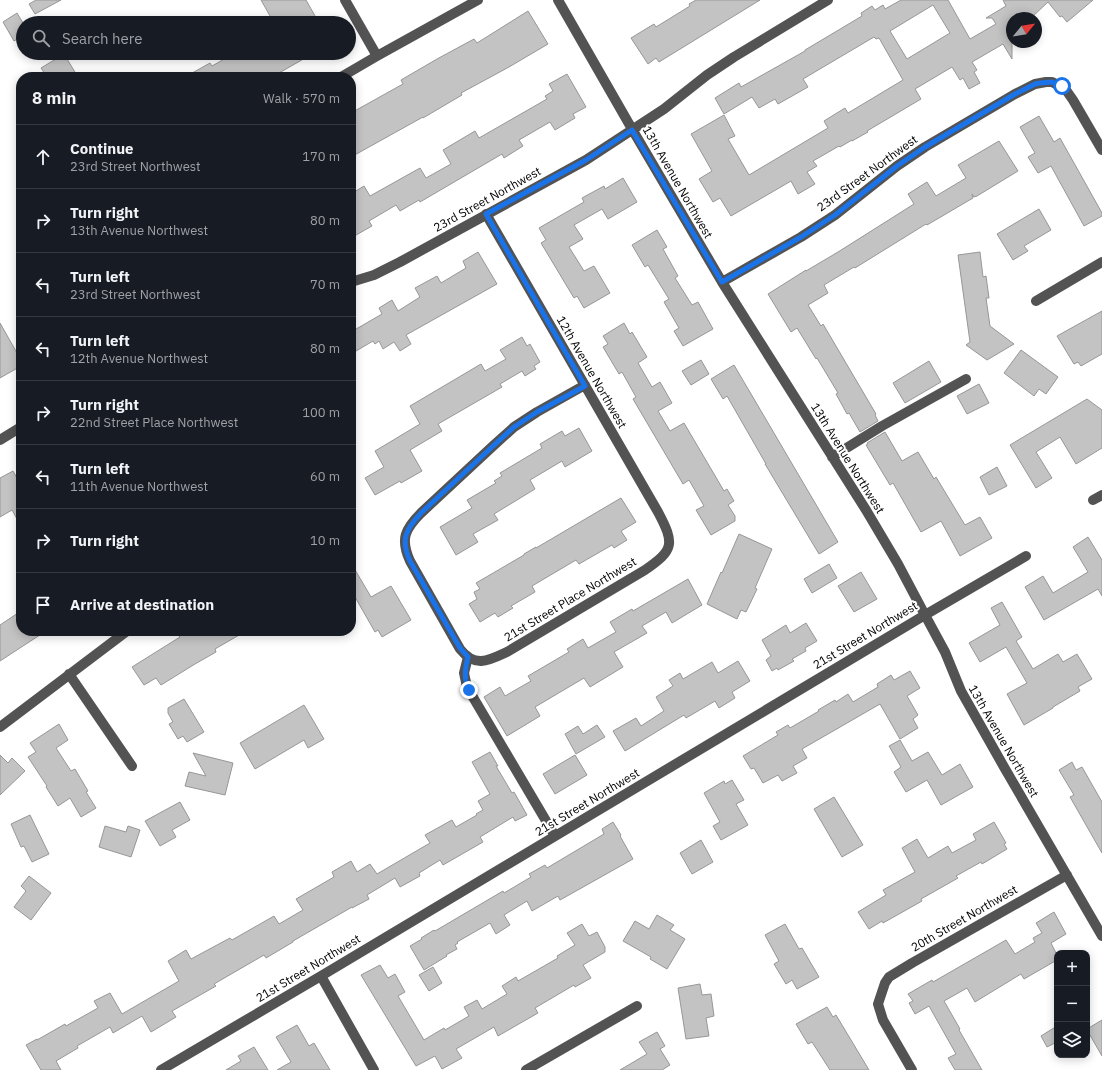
<!DOCTYPE html>
<html lang="en">
<head>
<meta charset="utf-8">
<style>
  body { margin:0; font-family:"IBM Plex Sans",sans-serif; background:#242831; color:#f1f3f6 }
  .controls { position:absolute; right:12px; bottom:12px; display:grid; overflow:hidden; border-radius:8px; box-shadow:0 2px 10px #0003 }
  .controls button { width:36px; height:36px; display:grid; place-items:center; padding:0; border:0; border-bottom:1px solid #363941; background:#171b24; color:#f1f3f6; font:20px sans-serif }
  .compass { position:absolute; left:1006px; top:12px; width:36px; height:36px; border-radius:50%; background:#171b24; box-shadow:0 2px 10px #0003; rotate:60deg }
  .stop { position:absolute; width:12px; height:12px; margin:-9px; border:3px solid #1a73e8; border-radius:50%; background:#fff }
  .stop.end { background:#1a73e8; border-color:#fff; box-shadow:0 1px 4px #0008 }
  .list { margin:0; padding:0; list-style:none }
  h2 { display:flex; justify-content:space-between; align-items:center; height:52px; margin:0; padding:0 16px; font-size:17px }
  h2 small { font-size:13px; font-weight:400; color:#9ea1a6 }
  .list li { display:grid; grid-template-columns:26px 1fr auto; gap:12px; align-items:center; box-sizing:border-box; height:64px; padding:0 16px; border-top:1px solid #363941 }
  .list b { display:block; font-size:15px; white-space:nowrap }
  .list p { margin:0; font-size:13px; white-space:nowrap; color:#9ea1a6 }
  .list em { font-size:13px; font-style:normal; color:#9ea1a6 }
  .icon { flex:none; width:22px; height:22px; fill:none; stroke:currentColor; stroke-width:2; stroke-linecap:round; stroke-linejoin:round }
  .map { position:relative; flex:none; width:1102px; height:1070px; overflow:hidden }
  .search { position:absolute; background:#171b24; box-shadow:0 2px 10px #0003; left:16px; top:16px; width:340px; height:44px; display:flex; align-items:center; gap:10px; box-sizing:border-box; padding:0 14px; border-radius:22px; color:#9ea1a6; font-size:15px }
  .panel { position:absolute; background:#171b24; box-shadow:0 2px 10px #0003; left:16px; top:72px; width:340px; height:564px; border-radius:16px }
  .map>svg:first-child { display:block }
</style>
</head>
<body>
<div class="map">
<svg width="1102" height="1070" viewBox="0 0 1102 1070">
  <rect width="100%" height="100%" fill="#fff"/>
  <path fill="#c3c3c3" stroke="#979797" fill-rule="evenodd" d="M36,0H61L35,14L29,4Z
    M261,0H306L319,23H274Z
    M696,0H760L659,62L656,58L648,64L631,38L654,24L656,27L690,6L689,4Z
    M901,0H948L970,39L996,24L992,18H986L1006,6L1003,0H1093L1067,22L1062,16L1060,17L1048,2L1031,18H1012V59L1003,44L972,62L977,70L974,72L980,83L969,89L963,78L960,80L952,67L915,89L921,99L867,131L868,132L852,141V140L840,147L839,146L813,161L817,166L807,172L815,184L798,194L791,181L731,216L720,198L713,202L699,179L712,171L691,134L724,115L735,136L728,139L749,175L828,128L824,121L845,108L848,113L903,80L879,38L876,39L874,37L803,79L808,87L778,104L775,99L759,108L752,97L724,114L715,98L739,83L741,87L805,51V50L862,16L861,13L872,6L875,10L883,5L885,9ZM933,5L950,33L907,59L890,31Z
    M528,11L548,44L509,67L461,93L462,95L423,118V117L351,157V113L403,84L401,80L437,59L474,39L477,43Z
    M17,13L23,23V36L14,41L3,22Z
    M235,53H314L272,77H185L210,63L212,66Z
    M64,54L78,77H47L41,68Z
    M567,74L586,107L573,114L575,118L555,130L550,122L519,140L523,146L504,158L502,154L420,202L419,200L400,211L396,205L369,221L372,226L356,235L351,225V194L364,186L370,196L420,168L426,178L451,164L443,150L475,131L479,138L547,99L545,96L553,91L549,84Z
    M1039,116L1054,142L1060,138L1102,213V216L1084,226L1051,166L1038,173L1028,157L1035,153L1020,127Z
    M999,141L1018,171L977,196L974,197L972,194L973,198L927,225L926,224L855,268L854,267L824,285L828,293L808,305L821,326L823,324L876,414L875,415L878,421L860,432L849,413L847,414L836,394L838,393L817,358L816,359L797,328L791,332L768,294L806,270V271L838,252L914,204L908,194L927,182L936,196L966,178L958,165Z
    M623,178L637,202L608,219L602,209L574,225L583,239L569,247L584,271L594,266L610,293L584,308L577,296L574,298L541,243L546,240L539,228L584,202L582,198L604,186L605,189Z
    M1039,209L1051,230L1024,246L1028,251L1013,260L997,234Z
    M657,230L667,247L663,249L678,276L675,278L692,305L698,302L713,329L683,346L674,331L679,328L664,302L669,299L648,265L645,267L632,245Z
    M478,252L497,284L406,335L411,344L400,351L394,342L383,349L379,341L375,344L373,341L351,354V332L382,314L379,308L392,300L398,311L420,297L415,288L437,276L441,283L466,268L463,261Z
    M980,252L983,277L986,276L989,298H986L990,326L1014,344L987,360L966,345L970,342L958,255Z
    M1102,311V354L1081,366L1078,362L1074,364L1057,336Z
    M0,323L17,353L21,350V366L0,378Z
    M624,323L630,334L632,332L647,357L638,363L652,387L660,382L672,403L658,411L670,431L684,423L724,491L727,489L734,501L728,505L735,516V521L711,535L696,510L704,506L689,480L683,484L633,399L636,397L622,372L619,374L603,347L608,344L603,336Z
    M522,337L527,346L530,344L540,362L534,366L536,369L525,376L522,371L500,384L502,387L438,424L442,431L410,450L422,471L401,483L400,481L375,495L365,478L384,467L375,451L420,424L410,406L481,364L485,371L506,359L500,350Z
    M1021,350L1058,377L1046,394L1039,389L1034,396L1004,373Z
    M701,360L709,374L691,385L682,371Z
    M929,361L941,382L905,403L893,383Z
    M734,365L838,542L819,554L765,464H766L727,396L723,399L711,379Z
    M979,384L989,403L967,414L957,396Z
    M1087,399L1102,410V448L1076,464L1060,437L1036,452L1052,478L1036,488L1010,445Z
    M579,428L592,451L565,467L562,461L530,480L535,489L494,514L498,520L473,534L478,542L456,555L440,527L472,508L467,500L496,483L494,481L502,476L500,473L542,448L540,444L562,431L565,436Z
    M885,432L902,461L918,452L934,479L936,477L965,525L980,517L992,538L960,556L941,521L921,532L893,483L890,485L866,445L868,444L867,443Z
    M997,467L1007,486L989,495L980,477Z
    M13,471L21,485V526L12,510L0,517V478Z
    M621,498L636,522L621,531L627,540L614,548L612,545L579,564L576,560L532,586L535,592L511,606L513,608L498,617L495,613L480,622L469,604L477,599L474,592L480,589L476,583L524,555V554L536,547V548Z
    M739,534L772,549L755,588L757,589L746,612L741,610L737,619L707,604L721,572L722,573Z
    M1088,537L1102,560V596L1098,589L1044,620L1025,587L1043,576L1053,593L1088,572L1073,547Z
    M351,563L371,597L391,586L411,620L382,637L378,630L375,632L351,590Z
    M829,564L837,578L812,593L804,579Z
    M861,572L877,599L854,612L838,586Z
    M688,579L702,605L672,623L666,612L642,626L647,633L614,652L623,667L590,687L584,678L535,707L540,716L507,736L484,697L500,687L505,696L531,681L528,676L569,652L567,649L583,639L588,648L616,632L610,622L632,609L633,611Z
    M1002,602L1022,637L1016,641L1033,669L1058,654L1063,662L1077,654L1092,679L1078,687L1080,691L1053,707V708L1024,725L1007,694L1027,683L1006,647L980,662L969,643L1000,625L991,608Z
    M21,611V631H46L0,661V625Z
    M806,623L817,641L805,648L806,651L792,659L794,661L778,670L777,668L772,671L766,660L771,656L762,640L786,625L790,633Z
    M176,631H246L215,649L216,652L195,664L161,685L156,678L144,685L132,667L180,637Z
    M738,661L750,681L732,692L735,698L719,708L715,701L686,718L684,715L625,751L613,731L636,718L641,726L664,711L656,697L673,686L669,680L680,673L683,679L712,662L718,673Z
    M910,671L920,688L907,696L918,715L913,719L918,728L900,739L880,704L802,749L807,758L793,766L797,773L782,781L778,775L763,783L754,768L751,769L743,756L778,735L776,732L788,725L790,728L819,711L818,710L835,700L836,702L848,694L853,702L878,687L877,684L891,675L894,680Z
    M184,699L204,732L187,742L183,736L178,739L169,724L173,722L168,713V708Z
    M304,705L324,739L308,748L304,740L255,769L240,743Z
    M59,724L68,740L56,748L71,771L75,769L88,791L86,792L96,808L81,817L70,798L58,806L46,787L47,786L28,757L36,752L30,743Z
    M597,725L605,737L576,754L565,734L578,726L583,734Z
    M900,740L912,761L928,752L942,775L960,764L973,787L941,805L927,780L906,792L894,772L901,767L889,746Z
    M490,752L498,766H496L512,793L514,792L527,815L515,821L513,817L480,837L483,842L443,865L440,860L419,873L420,876L400,887L395,878L367,895L369,899L352,908V907L293,941V942L266,958L264,955L214,984L216,986L172,1011L176,1017L151,1032L142,1016L113,1033L110,1027L77,1046L78,1048L56,1061L61,1070H41L26,1045L37,1039V1040L65,1024L66,1026L98,1008L94,1001L110,993L122,1014L179,981L168,961L186,950L191,959L230,938L232,940L274,916L279,924L303,910L296,899L334,877L332,872L351,861L357,872L370,864L377,874L430,843L425,835L452,820L456,827L477,815L476,814L483,810L478,801L490,794L472,762Z
    M193,753L233,763L225,795L185,786L189,772L206,776Z
    M0,755L8,763L12,758L25,771L0,795Z
    M575,755L587,775L555,794L543,774Z
    M1072,762L1076,770L1082,767L1102,802V853L1070,797L1074,795L1059,770Z
    M732,780L744,800L736,804L748,825L721,840L713,826L720,822L704,793L724,781L725,784Z
    M834,797L863,845L842,857L814,809Z
    M180,802L190,820L172,830L176,837L160,846L145,821Z
    M30,815L49,854L32,862L24,846L21,847L11,824Z
    M613,822L621,835L620,836L633,859L560,900L558,896L532,911L527,901L504,915L510,925L496,934L490,923L457,942L458,943L455,945L457,949L446,955L447,956L424,970L410,946L422,939L421,938L434,930L435,931L503,891L504,893L531,877L529,874L545,865L547,868L604,834L602,829Z
    M994,822L1006,843L1004,844L1007,849L982,864L981,862L956,876L958,878L921,899L922,901L883,923L882,921L869,929L858,912L886,895L883,890L915,872L902,848L917,839L928,858L948,846L952,853L976,840L973,834Z
    M105,826L126,832L128,826L140,830L131,857L99,847Z
    M701,840L713,862L692,874L680,853Z
    M29,876L51,893L31,920L14,907L26,891L21,886Z
    M1054,912L1066,934L1051,943L1057,955V960L1024,979L1021,974L975,1002L967,988L944,1001L960,1029L959,1030L982,1070H955L948,1058L956,1054L929,1006L915,1014L909,1003L913,1001L908,994L932,980L933,982L1006,940L1015,954L1035,942L1033,938L1042,933L1036,923Z
    M657,915L674,925L670,930L685,939L667,969L650,959L651,957L623,941L635,921L649,929Z
    M582,924L589,936L597,932L605,947V952L583,965L591,978L575,987L574,985L535,1008L538,1013L498,1036L494,1027L456,1049L462,1058L442,1069L435,1056L416,1066L361,975L380,965L388,978L395,974L405,992L398,996L424,1040L444,1028L445,1030L469,1016L464,1007L477,1000L482,1009L507,994L502,986L516,977L518,981L558,958L557,956L575,945L567,933Z
    M785,924L799,949L802,948L819,977L797,989L792,980L786,984L774,964L779,961L765,935Z
    M433,967L442,983L429,991L419,975Z
    M700,984L702,995L711,994L714,1016L706,1018L709,1036L686,1039L678,988Z
    M827,1007L833,1017L836,1015L869,1070H830L812,1042L808,1044L796,1024Z
    M1102,1020V1056L1087,1030V1029Z
    M297,1025L309,1046L314,1043L330,1070H277L291,1062L276,1037Z
    M1057,1026V1042L1047,1047L1041,1036Z
    M657,1032L665,1046L660,1049L670,1065L662,1070H620L647,1054L639,1042Z
    M254,1047L268,1070H226L241,1061L238,1056Z"/>
  <g fill="none" stroke-linecap="round" stroke-linejoin="round">
    <path stroke="#535353" stroke-width="10" d="M345,0L377,56
      M558,0L632,129L722,282L866,510L898,564L925,615L945,652L961,691L1004,767L1102,936
      M341,77L377,56L478,0
      M486,214L658,512C675,544 674,550 645,570L507,652C488,661 475,668 460,649L410,561C400,539 405,529 421,513L493,446L514,427L537,412L585,385
      M351,282L374,275L400,262L586,160L664,109L707,75L734,57L828,0
      M722,282L801,237L835,215L897,166L925,147L1015,94L1035,84L1046,82H1052L1062,87L1066,90L1073,100L1102,150
      M1036,301L1102,262
      M0,440L21,427
      M832,457L882,426L966,379
      M1093,500L1102,495
      M468,657L464,673L467,687L555,836
      M69,674L132,766
      M0,727L127,631
      M321,976L374,1070
      M161,1070L321,976L925,615L1026,556
      M526,1070L637,1006
      M912,1070L883,1020L878,1004L885,983L889,977L912,963L1067,875"/>
  </g>
  <g fill="none" stroke-linecap="round" stroke-linejoin="round">
    <path stroke="#1a73e8" stroke-width="5" d="M469,690C463,680 465,668 468,657L460,648L410,561C400,540 406,529 421,513L493,446L514,427L537,412L585,386L486,214L586,160L632,130L722,282L801,237L835,215L897,166L925,147L1015,94L1035,84L1040,83L1052,82L1062,86"/>
  </g>
  <g text-anchor="middle" dominant-baseline="central" stroke-width="4" stroke-linejoin="round" paint-order="stroke">
    <g font-size="12" fill="#000" stroke="#fff">
      <text transform="translate(867 173) rotate(-36)">23rd Street Northwest</text>
      <text transform="translate(678 182) rotate(60)">13th Avenue Northwest</text>
      <text transform="translate(487 199) rotate(-29)">23rd Street Northwest</text>
      <text transform="translate(592 372) rotate(60)">12th Avenue Northwest</text>
      <text transform="translate(848 458) rotate(58)">13th Avenue Northwest</text>
      <text transform="translate(570 599) rotate(-31)">21st Street Place Northwest</text>
      <text transform="translate(865 635) rotate(-31)">21st Street Northwest</text>
      <text transform="translate(1004 741) rotate(60)">13th Avenue Northwest</text>
      <text transform="translate(587 802) rotate(-31)">21st Street Northwest</text>
      <text transform="translate(964 918) rotate(-30)">20th Street Northwest</text>
      <text transform="translate(308 968) rotate(-31)">21st Street Northwest</text>
    </g>
  </g>
</svg>
<div class="controls">
<button>+</button>
<button>−</button>
<button><svg class="icon" aria-label="layers" viewBox="0 0 24 24"><path d="M12 4l9 5-9 5-9-5zM3 14l9 5 9-5"/></svg></button>
</div>
<svg class="compass" viewBox="-18 -18 36 36"><path d="M0-13l5 13h-10z" fill="#e53935"/><path d="M0 13l5-13h-10z" fill="#9ea1a6"/></svg>
<div class="stop" style="left:1062px;top:86px"></div>
<div class="stop end" style="left:469px;top:690px"></div>
<div class="search"><svg class="icon" aria-label="search" viewBox="0 0 24 24"><circle cx="10" cy="10" r="6"/><path d="M15 15l6 6"/></svg>Search here</div>
<section class="panel">
<h2>8 min<small>Walk · 570 m</small></h2>
<ul class="list">
<li><svg class="icon" aria-label="ahead" viewBox="0 0 24 24"><path d="M12 20V5M6 11l6-6 6 6"/></svg><div><b>Continue</b><p>23rd Street Northwest</p></div><em>170 m</em></li>
<li><svg class="icon" aria-label="right" viewBox="0 0 24 24"><path d="M7 20v-9h11M14 6l5 5-5 5"/></svg><div><b>Turn right</b><p>13th Avenue Northwest</p></div><em>80 m</em></li>
<li><svg class="icon" aria-label="left" viewBox="0 0 24 24"><path d="M17 20v-9H6M10 6l-5 5 5 5"/></svg><div><b>Turn left</b><p>23rd Street Northwest</p></div><em>70 m</em></li>
<li><svg class="icon" aria-label="left" viewBox="0 0 24 24"><path d="M17 20v-9H6M10 6l-5 5 5 5"/></svg><div><b>Turn left</b><p>12th Avenue Northwest</p></div><em>80 m</em></li>
<li><svg class="icon" aria-label="right" viewBox="0 0 24 24"><path d="M7 20v-9h11M14 6l5 5-5 5"/></svg><div><b>Turn right</b><p>22nd Street Place Northwest</p></div><em>100 m</em></li>
<li><svg class="icon" aria-label="left" viewBox="0 0 24 24"><path d="M17 20v-9H6M10 6l-5 5 5 5"/></svg><div><b>Turn left</b><p>11th Avenue Northwest</p></div><em>60 m</em></li>
<li><svg class="icon" aria-label="right" viewBox="0 0 24 24"><path d="M7 20v-9h11M14 6l5 5-5 5"/></svg><div><b>Turn right</b></div><em>10 m</em></li>
<li><svg class="icon" aria-label="arrive" viewBox="0 0 24 24"><path d="M6 21V4h12l-3 4 3 4H6"/></svg><div><b>Arrive at destination</b></div></li>
</ul>
</section>
</div>
</body>
</html>
